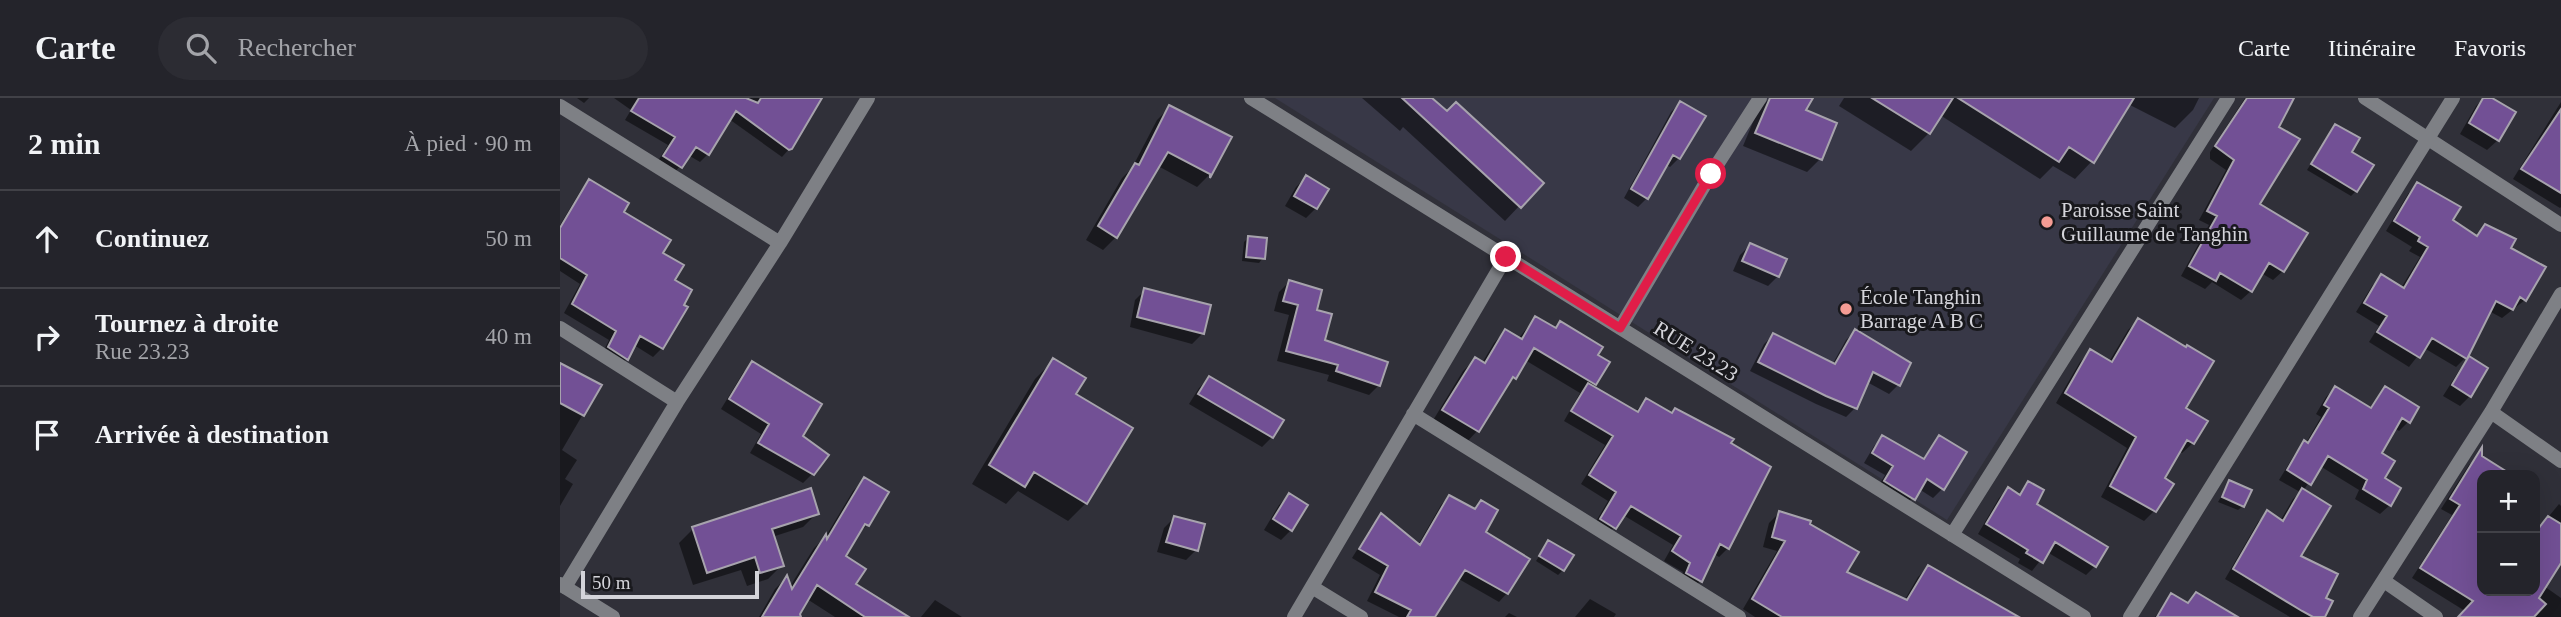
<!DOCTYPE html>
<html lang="fr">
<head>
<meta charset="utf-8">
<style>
  body { margin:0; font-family:"Times New Roman",serif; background:#2c2c33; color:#f1f3f6 }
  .controls { position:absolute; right:21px; bottom:21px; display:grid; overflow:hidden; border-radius:14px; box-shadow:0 7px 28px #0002 }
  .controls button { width:63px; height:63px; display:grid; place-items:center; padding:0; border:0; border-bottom:2px solid #414147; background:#24242b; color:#f1f3f6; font:35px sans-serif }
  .scale { position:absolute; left:21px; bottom:18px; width:178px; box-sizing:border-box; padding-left:7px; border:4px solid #d4d4da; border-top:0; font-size:19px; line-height:24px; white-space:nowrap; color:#d4d4da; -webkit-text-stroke:5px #18181c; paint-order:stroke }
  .stop { position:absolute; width:21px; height:21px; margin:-16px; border:5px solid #e11d48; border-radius:50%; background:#fff }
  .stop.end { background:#e11d48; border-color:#fff; box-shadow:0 2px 7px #0008 }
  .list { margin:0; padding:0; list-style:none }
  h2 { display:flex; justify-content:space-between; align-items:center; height:91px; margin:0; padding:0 28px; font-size:30px }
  h2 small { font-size:23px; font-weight:400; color:#a3a4a9 }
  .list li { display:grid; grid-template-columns:46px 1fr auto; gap:21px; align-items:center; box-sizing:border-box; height:98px; padding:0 28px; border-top:2px solid #414147 }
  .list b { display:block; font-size:26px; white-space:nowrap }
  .list p { margin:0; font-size:23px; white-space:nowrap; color:#a3a4a9 }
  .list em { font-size:23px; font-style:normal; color:#a3a4a9 }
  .icon { flex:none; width:38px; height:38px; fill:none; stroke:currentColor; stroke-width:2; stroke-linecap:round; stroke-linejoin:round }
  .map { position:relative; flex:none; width:2001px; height:519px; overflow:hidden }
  header { display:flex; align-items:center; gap:42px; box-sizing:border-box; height:98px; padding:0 35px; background:#24242b; border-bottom:2px solid #414147 }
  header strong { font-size:33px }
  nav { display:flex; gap:38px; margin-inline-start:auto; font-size:24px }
  .search { width:490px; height:63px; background:#2c2c33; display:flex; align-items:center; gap:18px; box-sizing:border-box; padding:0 24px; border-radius:38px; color:#a3a4a9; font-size:26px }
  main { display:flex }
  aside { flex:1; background:#24242b }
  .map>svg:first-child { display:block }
</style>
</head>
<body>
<header>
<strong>Carte</strong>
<div class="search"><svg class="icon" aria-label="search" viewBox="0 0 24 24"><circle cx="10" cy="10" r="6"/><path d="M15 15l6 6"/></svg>Rechercher</div>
<nav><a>Carte</a><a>Itinéraire</a><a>Favoris</a></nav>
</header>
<main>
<aside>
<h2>2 min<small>À pied · 90 m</small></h2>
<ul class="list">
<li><svg class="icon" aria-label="ahead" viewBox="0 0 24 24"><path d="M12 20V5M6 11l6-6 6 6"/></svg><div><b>Continuez</b></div><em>50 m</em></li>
<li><svg class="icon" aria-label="right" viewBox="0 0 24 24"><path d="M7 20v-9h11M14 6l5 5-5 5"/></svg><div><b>Tournez à droite</b><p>Rue 23.23</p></div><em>40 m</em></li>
<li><svg class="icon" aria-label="arrive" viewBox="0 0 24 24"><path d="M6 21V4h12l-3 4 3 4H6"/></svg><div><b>Arrivée à destination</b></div></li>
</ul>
</aside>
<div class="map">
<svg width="2001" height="519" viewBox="0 0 2001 519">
  <rect width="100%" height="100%" fill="#303039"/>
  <path fill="#383847" d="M715,0H1654L1387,422Z"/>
  <path fill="#0007" d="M17,0H29L24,5Z
    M54,0H253L230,50L222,59L169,21L148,56L140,64L128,57L113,77L96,66L108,47L65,22L71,12Z
    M802,0H869L981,85L945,123L843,29L840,33Z
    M1210,0H1251L1243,12L1275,26L1260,61L1247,74L1183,48L1198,12Z
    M1284,0H1639L1633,12L1615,30L1568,6L1532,63L1515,81L1493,68L1480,81L1380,17L1369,35L1351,53L1279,8Z
    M1685,0H1732L1717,29L1697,106L1723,173L1713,182L1701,175L1691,193L1681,202L1652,184L1645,191L1621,178L1649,127L1639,122L1666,72L1650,61V54Z
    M1924,0H1929L1954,15L1938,42L1927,52L1900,36L1916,8Z
    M2001,4V109L2000,110L1953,81Z
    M1120,5L1119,60L1110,69L1106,67L1087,100L1078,109L1064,100L1111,14Z
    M610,9L650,76L637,89L598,68L556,139L543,152L526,142L562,80L572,70L597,22Z
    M1775,28L1789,55L1796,93L1791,98L1747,72Z
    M746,79L767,91L756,110L746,120L725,108L736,89Z
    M29,83L101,156L113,182L102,250L93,259L74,247L67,261L58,269L41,258L49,242L4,215L20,186L0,173V127L21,92Z
    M1858,86L1890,123L1915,138L1926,128L1949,150L1965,202L1942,220L1929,213L1905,260L1896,269L1864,250L1849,269L1809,244L1819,228L1796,214L1812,188L1822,178L1841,190L1860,159L1849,153L1852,149L1826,133L1848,96Z
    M689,139L703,160L699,165L682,163L684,144Z
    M1190,147L1218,178L1208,188L1173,173L1180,157Z
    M729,184L755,213L763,243L819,287L809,297L767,283L769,277L717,263L729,217L714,213L719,194Z
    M585,192L642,236L632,246L570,229L575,202Z
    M975,220L995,231L1000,225L1036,257L1035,286L1031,289L1075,314L1086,302L1169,346L1168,450L1159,459L1154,456L1140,483L1132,492L1118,484L1123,474L1104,463L1113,447L1063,417L1046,439L1032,430L1048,403L1021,386L1045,347L1004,323L1020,295L965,262L954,280L943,291L917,333L906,345L872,324L903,273L915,261L922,265L934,245L945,233L958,241Z
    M1578,222L1624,310L1633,345L1622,355L1619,353L1603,381L1612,387L1594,413L1584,423L1541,399L1567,350L1496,305L1520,264L1531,253L1549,264L1568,232Z
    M1295,233L1338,287L1329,296L1307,284L1295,310L1286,319L1256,306L1190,273L1204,246L1213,237L1272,267L1286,242Z
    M1910,261V298L1900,308L1883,298L1900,271Z
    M493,263L514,297L571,330L526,405L508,423L458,393L446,406L412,386L475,281Z
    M192,266L241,338L252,376L243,385L190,355L201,336L161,311L183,275Z
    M649,280L712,339L702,349L629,306L639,290Z
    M40,287L2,352L17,362L5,381L13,386L0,408V290Z
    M1775,290L1809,311L1825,290L1848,324L1839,333L1834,330L1819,355L1822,381L1830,407L1820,416L1795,401L1799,392L1760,368L1743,393L1739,459L1764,501L1763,519H1730L1665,481L1698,424L1707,415L1720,423L1733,401L1740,394L1719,382L1736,354L1746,345L1761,319L1756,316L1766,299Z
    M1323,339L1362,362L1379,339L1382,391L1373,400L1359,391L1344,410L1316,392L1325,377L1304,365L1314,348Z
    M1918,358L1949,377H1922V493H1975V435L1999,406L2001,408V461L1984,488L2001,500V519H1899L1905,513L1852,480L1892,417L1881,411L1909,367Z
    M305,381L307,427L295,440L283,458L293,487L345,519H275L247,501L237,519H199L215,491L226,480L229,490L254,450L266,438L293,393Z
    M1670,384L1683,408L1678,412L1658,404Z
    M1468,385L1475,407L1535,468L1526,477L1487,454L1472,473L1458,465L1460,461L1418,436L1439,400L1448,391L1458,397Z
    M729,397L731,432L721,442L704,432L719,407Z
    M889,399L913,412L921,404L924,434L947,495L939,504L897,480L874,519H839L807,503L820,477L792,460L813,426L821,418L858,447L881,407Z
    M257,415L243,429L212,439L222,467L208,481L187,488L181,472L133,487L119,445L133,431Z
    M1219,415L1248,426L1285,474L1344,503L1358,479L1368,469L1453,519H1195L1183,511L1217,453L1203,449L1209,425Z
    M614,420L636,452L626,462L597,454L604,430Z
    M989,444L1003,472L998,477L976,463Z
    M1636,496L1674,519H1595L1611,498L1627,505Z
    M1030,501L1056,516L1054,519H1015Z
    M375,502L402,519H361Z
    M949,515L957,519H945Z"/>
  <path fill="#725095" stroke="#a7a3ad" stroke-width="2" d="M79,0H186L198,5L201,0H262L232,51L229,52L176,13L149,57L136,49L122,70L103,58L115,39L71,13Z
    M842,0H872L887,13L896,4L984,85L961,110Z
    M1210,0H1253L1246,12L1277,25L1262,62L1195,35Z
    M1312,0H1393L1370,36Z
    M1398,0H1574L1534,65L1509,49L1499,64Z
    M1687,0H1734L1719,29L1740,41L1700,106L1748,135L1724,174L1709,165L1692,194L1660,175L1656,183L1629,168L1657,118L1647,113L1674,62L1655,48Z
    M1923,0H1932L1956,14L1939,43L1909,25Z
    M1120,3L1146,18L1120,61L1113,57L1088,101L1071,91Z
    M609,7L672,39L650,80V76L608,54L557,140L538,128L575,65L579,67Z
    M2001,11V95L1961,71Z
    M1775,26L1800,40L1792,54L1814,67L1797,94L1751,66Z
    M746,77L769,91L757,111L734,98Z
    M29,81L69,105L64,114L111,142L103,155L124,167L115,182L132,192L124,207L128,209L103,251L80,238L68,262L48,249L56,233L12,206L27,177L0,160V130Z
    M1857,84L1901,109L1893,122L1917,138L1925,126L1956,141L1951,150L1986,169L1966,203L1960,199L1953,212L1936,203L1907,261L1872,240L1860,260L1817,234L1827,218L1804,205L1821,176L1844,190L1868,149L1858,143L1860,139L1834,123Z
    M688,138L707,140L705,161L686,159Z
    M1190,145L1227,161L1219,179L1182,163Z
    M729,182L762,192L757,212L772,216L765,242L828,264L820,288L776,273L778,267L726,253L738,207L723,203Z
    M584,190L651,207L644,236L577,219Z
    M975,218L996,230L1000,223L1043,249L1038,257L1050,264L1036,287L974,250L956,281L953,279L919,334L882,312L915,259L925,265L945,231L962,241Z
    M1578,220L1626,249L1627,247L1654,263L1626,310L1648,323L1634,346L1627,342L1605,380L1614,386L1596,414L1550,388L1576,339L1505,295L1530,251L1552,264Z
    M1295,231L1351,265L1340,288L1313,274L1297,311L1266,298L1198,264L1213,235L1275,266Z
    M1909,258L1928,270L1911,299L1892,287Z
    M493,260L526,280L516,296L573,330L527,406L474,374L465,389L429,367Z
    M192,263L262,306L243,338L269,357L254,377L198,345L209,326L169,301Z
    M0,265L42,287L24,318L0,305Z
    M649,278L724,322L713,340L638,296Z
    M1028,285L1078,314L1086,300L1112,315L1115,310L1174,341L1171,345L1211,369L1169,451L1160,446L1142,484L1126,475L1130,465L1112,453L1121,438L1071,408L1056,431L1040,421L1056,394L1029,377L1053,338L1011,313Z
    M1775,288L1811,310L1825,288L1859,309L1850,325L1842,320L1822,355L1835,363L1825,380L1841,390L1831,408L1803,391L1807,382L1768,358L1751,387L1727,372L1744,342L1748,345L1769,310L1764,307Z
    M1322,337L1364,361L1379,337L1407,354L1384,392L1367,381L1355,402L1324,383L1333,368L1312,355Z
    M1922,349V358L1952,377H1922V493H1975V435L1988,418L2001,426V465L1979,500L1986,506L1974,519H1898L1913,503L1860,470L1900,407L1890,401Z
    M304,379L329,394L309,428L305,426L286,458L306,471L296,486L349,519H305L257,487L240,516L241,519H202L227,477L232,491L266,436L267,441Z
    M1669,382L1692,392L1684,409L1662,399Z
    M1468,383L1484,392L1477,406L1548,449L1536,469L1495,444L1483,465L1466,455L1468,452L1426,426L1448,389L1460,397Z
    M251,390L259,416L212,431L224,468L200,475L195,459L147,475L132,429Z
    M1742,390L1771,408L1741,458L1778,476L1766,500L1773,503L1765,519H1753L1742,513L1673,471L1707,412L1723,423Z
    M729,395L748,407L732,433L713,421Z
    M889,397L915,411L921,402L938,412L926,434L970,461L948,496L905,472L875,519H847L851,512L815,494L828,468L799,451L821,415L860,447Z
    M1219,413L1251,423L1250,426L1299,454L1287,474L1347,502L1368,467L1459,519H1222L1192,501L1225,443L1212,439Z
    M614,418L645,426L638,453L606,444Z
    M988,442L1014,457L1004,473L979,458Z
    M1636,494L1678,519H1597L1611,495L1628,505Z"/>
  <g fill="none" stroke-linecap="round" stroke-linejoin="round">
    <path stroke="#7e8085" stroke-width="14" d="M691,0L1524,519
      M1805,0L2001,127
      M0,8L220,145
      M0,230L117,304
      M1060,230L1151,76L1200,0
      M1931,314L2001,363
      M853,316L1179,519
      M1392,437L1668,0
      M1824,483L1876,519
      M5,489L117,304L220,145L308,0
      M752,489L801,519
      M734,519L946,159
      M1570,519L1893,0
      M1800,519L1931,314L2001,196"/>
    <path stroke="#7e8085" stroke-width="14" d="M0,486L53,519"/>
  </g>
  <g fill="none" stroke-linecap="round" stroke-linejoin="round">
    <path stroke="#e11d48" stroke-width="9" d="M946,159L1060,230L1151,76"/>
  </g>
  <g fill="#f59c94" stroke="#18181c" stroke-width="2.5">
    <circle cx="1487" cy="124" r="7"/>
    <circle cx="1286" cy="211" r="7"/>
  </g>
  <g text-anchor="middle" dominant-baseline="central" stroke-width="6" stroke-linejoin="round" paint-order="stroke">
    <g font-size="21" fill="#d4d4da" stroke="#18181c" text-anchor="start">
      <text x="1501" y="112">Paroisse Saint<tspan x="1501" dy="24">Guillaume de Tanghin</tspan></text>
      <text x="1300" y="199">École Tanghin<tspan x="1300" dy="24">Barrage A B C</tspan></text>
    </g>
    <g font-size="21" fill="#d4d4da" stroke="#18181c">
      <text transform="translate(1136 253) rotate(32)">RUE 23.23</text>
    </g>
  </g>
</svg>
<div class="controls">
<button>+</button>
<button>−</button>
</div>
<div class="scale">50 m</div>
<div class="stop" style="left:1151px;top:76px"></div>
<div class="stop end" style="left:946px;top:159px"></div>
</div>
</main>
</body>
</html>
